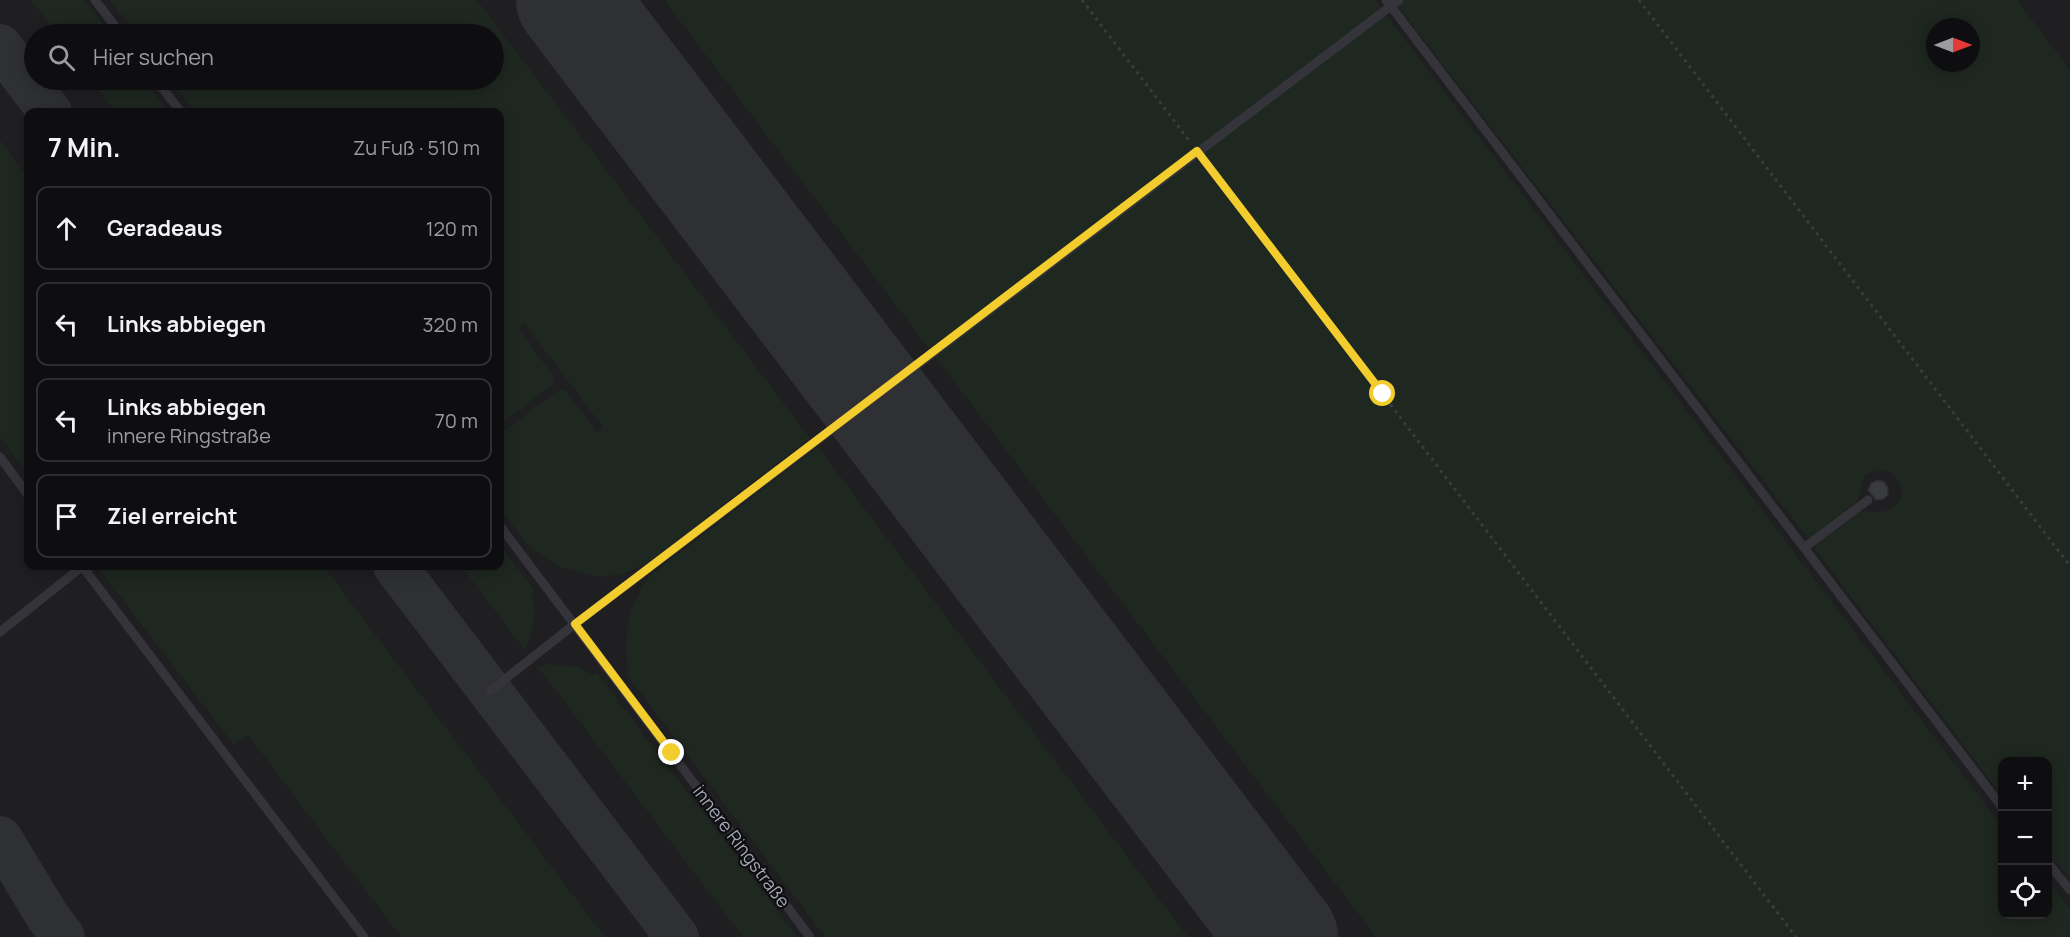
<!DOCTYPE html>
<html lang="de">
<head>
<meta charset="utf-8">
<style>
  body { margin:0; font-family:Manrope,sans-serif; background:#1c1c1e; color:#f1f3f6 }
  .controls { position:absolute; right:18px; bottom:18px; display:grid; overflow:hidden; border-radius:12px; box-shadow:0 3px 15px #0003 }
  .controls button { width:54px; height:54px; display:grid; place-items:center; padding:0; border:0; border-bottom:2px solid #2e2e30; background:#0e0e10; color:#f1f3f6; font:30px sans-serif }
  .compass { position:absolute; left:1926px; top:18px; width:54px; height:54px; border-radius:50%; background:#0e0e10; box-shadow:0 3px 15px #0003; rotate:90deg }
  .stop { position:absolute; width:18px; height:18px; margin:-14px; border:4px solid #f3cc2d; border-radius:50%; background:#fff }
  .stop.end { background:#f3cc2d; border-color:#fff; box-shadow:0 2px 6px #0008 }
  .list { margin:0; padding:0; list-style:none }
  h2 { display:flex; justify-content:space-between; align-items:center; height:78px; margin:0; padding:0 24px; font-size:26px }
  h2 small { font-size:20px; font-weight:400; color:#9b9c9f }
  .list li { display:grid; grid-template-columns:39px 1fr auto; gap:18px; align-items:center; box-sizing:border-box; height:84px; margin:0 12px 12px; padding:0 12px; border:2px solid #2e2e30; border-radius:12px }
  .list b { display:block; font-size:22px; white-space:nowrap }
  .list p { margin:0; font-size:20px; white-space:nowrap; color:#9b9c9f }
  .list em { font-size:20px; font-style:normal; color:#9b9c9f }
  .icon { flex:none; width:33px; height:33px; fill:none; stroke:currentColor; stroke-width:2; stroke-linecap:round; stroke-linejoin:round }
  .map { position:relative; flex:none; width:2070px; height:937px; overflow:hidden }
  .search { position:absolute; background:#0e0e10; box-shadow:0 3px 15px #0003; left:24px; top:24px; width:480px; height:66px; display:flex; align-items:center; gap:15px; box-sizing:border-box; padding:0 21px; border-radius:33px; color:#9b9c9f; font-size:22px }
  .panel { position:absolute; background:#0e0e10; box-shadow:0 3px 15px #0003; left:24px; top:108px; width:480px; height:462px; border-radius:12px }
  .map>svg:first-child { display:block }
</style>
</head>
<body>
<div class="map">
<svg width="2070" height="937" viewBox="0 0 2070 937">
  <rect width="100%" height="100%" fill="#131315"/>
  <path fill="#1f1f22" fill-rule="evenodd" d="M0,0H2070V937H0ZM1935,27H1971V63H1935ZM34,34H494V80H34ZM28,112H500V566H28ZM2002,762H2048V914H2002Z"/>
  <path fill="#1f2721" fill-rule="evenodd" d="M31,0H84L110,34H57Z
    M110,0H477L810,438L649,562L623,574L599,577L561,567L532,550L500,509V434L557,391L564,389L597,432L603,427L524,323L518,328L554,377L552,385L500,424V112H195L170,80H494V34H136Z
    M664,0H1375L2002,826V914H2048V881L2070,908V937H1376Z
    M1393,0H2017L2070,70V880L2048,852V762H2002V796L1815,549L1816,544L1855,513C1867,509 1882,515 1892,508C1915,494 1894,457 1864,476L1858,499L1854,504L1811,537H1807ZM1935,27H1971V63H1935Z
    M91,80H144L169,112H116Z
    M0,140L28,178V475L0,437Z
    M818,447L1188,937H825L628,676C625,636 625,607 652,574Z
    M500,545L534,590L532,592C536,613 535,631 525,650L461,566H500Z
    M97,566H323L605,937H401L248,735L233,744Z
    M549,664L577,667L593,675L597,673L797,937H743L538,667Z"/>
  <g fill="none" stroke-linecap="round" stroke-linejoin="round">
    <path stroke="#2f3034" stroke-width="44" d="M0,46L50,112
      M395,566L677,937
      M0,838L48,917L63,937"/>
    <path stroke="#2f3034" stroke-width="110" d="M571,0L1283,937"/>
  </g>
  <path fill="#3a3b3f" stroke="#2d2d31" stroke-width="1.5" d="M1878,480L1884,482L1888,488V495L1883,499L1876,500L1868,490L1871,483Z"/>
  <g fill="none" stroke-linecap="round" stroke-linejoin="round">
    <path stroke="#3a3b41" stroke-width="3" stroke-dasharray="3 4.5" stroke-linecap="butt" d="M1082,0L1191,143
      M1639,0L2070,566
      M1204,160L1796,937"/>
    <path stroke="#34343a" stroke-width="9" d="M95,0L121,34
      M1386,0L2002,807
      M156,80L181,112
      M0,457L28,495
      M500,526L810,937
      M1805,547L1868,500
      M82,566L364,937
      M0,632L83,566
      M490,691L575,624L1399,0
      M2048,863L2070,890"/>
  </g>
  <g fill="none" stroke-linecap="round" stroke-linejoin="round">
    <path stroke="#f3cc2d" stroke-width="8" d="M672,753L575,624L1197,151L1383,394"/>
  </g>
  <g text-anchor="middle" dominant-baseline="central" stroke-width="4.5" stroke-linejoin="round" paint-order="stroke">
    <g font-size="18" fill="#a4a7b5" stroke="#0e0e10">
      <text transform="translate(742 846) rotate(53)">innere Ringstraße</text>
    </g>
  </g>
</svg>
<div class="controls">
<button>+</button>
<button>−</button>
<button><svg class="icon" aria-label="locate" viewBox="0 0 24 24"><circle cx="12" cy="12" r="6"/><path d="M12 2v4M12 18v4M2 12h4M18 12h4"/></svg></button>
</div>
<svg class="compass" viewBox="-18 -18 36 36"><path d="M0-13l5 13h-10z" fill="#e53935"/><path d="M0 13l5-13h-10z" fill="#9b9c9f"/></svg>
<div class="stop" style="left:1383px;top:394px"></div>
<div class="stop end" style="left:672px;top:753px"></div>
<div class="search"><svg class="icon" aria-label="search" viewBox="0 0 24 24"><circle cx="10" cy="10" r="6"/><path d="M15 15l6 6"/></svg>Hier suchen</div>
<section class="panel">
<h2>7 Min.<small>Zu Fuß · 510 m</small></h2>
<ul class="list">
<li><svg class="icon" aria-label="ahead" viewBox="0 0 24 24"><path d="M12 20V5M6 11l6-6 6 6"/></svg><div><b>Geradeaus</b></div><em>120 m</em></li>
<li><svg class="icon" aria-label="left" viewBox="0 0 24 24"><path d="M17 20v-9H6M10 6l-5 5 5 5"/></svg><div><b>Links abbiegen</b></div><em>320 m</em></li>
<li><svg class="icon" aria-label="left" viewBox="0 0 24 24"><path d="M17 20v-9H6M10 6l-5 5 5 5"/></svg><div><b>Links abbiegen</b><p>innere Ringstraße</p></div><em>70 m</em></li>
<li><svg class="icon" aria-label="arrive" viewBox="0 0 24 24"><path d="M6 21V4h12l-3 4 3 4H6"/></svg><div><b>Ziel erreicht</b></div></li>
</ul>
</section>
</div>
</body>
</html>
